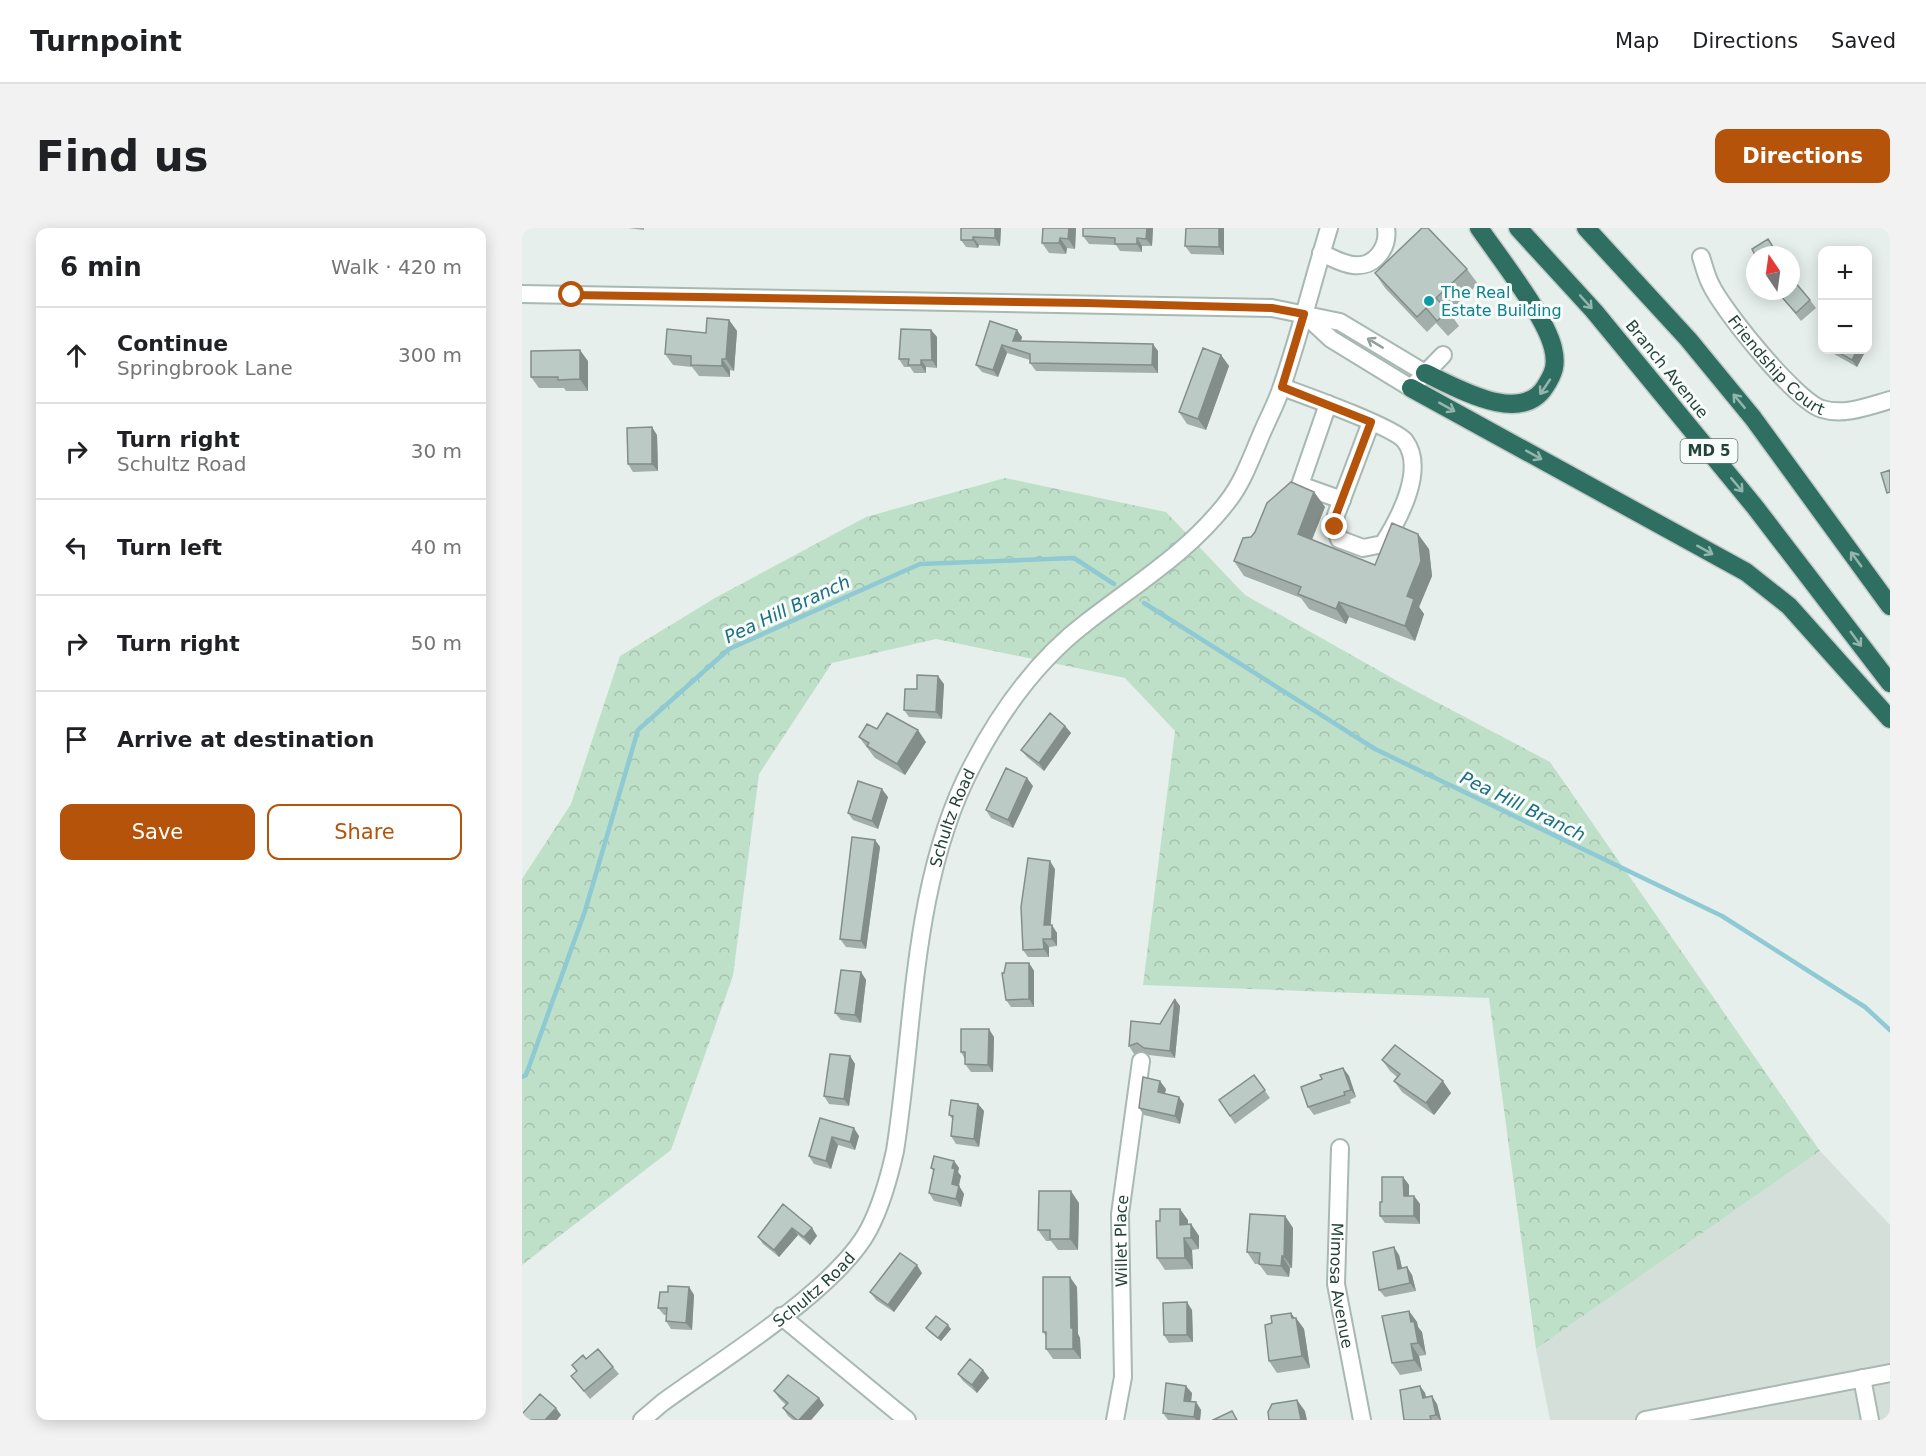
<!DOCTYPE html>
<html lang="en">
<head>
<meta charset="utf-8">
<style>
  body { margin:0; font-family:"DejaVu Sans",sans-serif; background:#f2f2f2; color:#202124 }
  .controls { position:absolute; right:18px; top:18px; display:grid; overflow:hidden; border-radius:12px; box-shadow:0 3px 15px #0003 }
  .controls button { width:54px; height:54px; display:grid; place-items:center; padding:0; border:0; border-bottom:2px solid #e0e0e0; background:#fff; color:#202124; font:30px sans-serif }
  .compass { position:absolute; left:1224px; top:18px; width:54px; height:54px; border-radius:50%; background:#fff; box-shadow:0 3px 15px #0003; rotate:347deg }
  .stop { position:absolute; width:18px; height:18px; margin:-14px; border:4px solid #b45309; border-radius:50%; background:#fff }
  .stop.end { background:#b45309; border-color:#fff; box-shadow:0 2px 6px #0008 }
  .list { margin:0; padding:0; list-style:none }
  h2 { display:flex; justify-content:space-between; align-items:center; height:78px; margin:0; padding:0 24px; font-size:26px }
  h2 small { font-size:20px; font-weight:400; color:#757577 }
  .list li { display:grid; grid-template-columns:39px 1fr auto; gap:18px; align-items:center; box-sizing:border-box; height:96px; padding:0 24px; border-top:2px solid #e0e0e0 }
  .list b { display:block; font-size:22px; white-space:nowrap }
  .list p { margin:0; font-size:20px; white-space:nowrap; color:#757577 }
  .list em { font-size:20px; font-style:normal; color:#757577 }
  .actions { display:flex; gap:12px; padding:18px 24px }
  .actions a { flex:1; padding:14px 0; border:2px solid #b45309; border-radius:12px; text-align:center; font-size:21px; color:#b45309 }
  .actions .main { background:#b45309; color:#fff }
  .icon { flex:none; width:33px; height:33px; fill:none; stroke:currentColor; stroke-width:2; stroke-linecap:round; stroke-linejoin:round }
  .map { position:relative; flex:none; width:1368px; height:1192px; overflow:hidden; border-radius:12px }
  header { display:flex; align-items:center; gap:36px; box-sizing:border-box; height:84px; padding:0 30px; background:#fff; border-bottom:2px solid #e0e0e0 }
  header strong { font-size:28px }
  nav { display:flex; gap:33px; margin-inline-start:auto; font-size:21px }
  .intro { display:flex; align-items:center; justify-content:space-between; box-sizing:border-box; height:144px; padding:0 36px }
  h1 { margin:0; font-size:42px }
  .button { padding:15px 27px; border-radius:12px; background:#b45309; color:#fff; font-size:21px; font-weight:700 }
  main { display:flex; gap:36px; padding:0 36px }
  aside { flex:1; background:#fff; border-radius:12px; box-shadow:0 3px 15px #0003 }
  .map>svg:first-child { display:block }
</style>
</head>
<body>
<header>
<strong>Turnpoint</strong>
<nav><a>Map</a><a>Directions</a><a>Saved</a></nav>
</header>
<div class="intro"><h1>Find us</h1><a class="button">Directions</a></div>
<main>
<aside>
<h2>6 min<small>Walk · 420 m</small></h2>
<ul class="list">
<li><svg class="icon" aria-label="ahead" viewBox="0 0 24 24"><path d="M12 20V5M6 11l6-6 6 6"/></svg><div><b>Continue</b><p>Springbrook Lane</p></div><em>300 m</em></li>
<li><svg class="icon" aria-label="right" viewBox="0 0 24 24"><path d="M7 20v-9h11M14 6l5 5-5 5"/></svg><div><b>Turn right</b><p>Schultz Road</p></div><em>30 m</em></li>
<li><svg class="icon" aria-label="left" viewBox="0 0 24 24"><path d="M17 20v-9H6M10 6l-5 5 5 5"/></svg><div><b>Turn left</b></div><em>40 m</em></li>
<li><svg class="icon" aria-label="right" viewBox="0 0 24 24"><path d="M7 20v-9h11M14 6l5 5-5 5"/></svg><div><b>Turn right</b></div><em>50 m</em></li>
<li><svg class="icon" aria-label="arrive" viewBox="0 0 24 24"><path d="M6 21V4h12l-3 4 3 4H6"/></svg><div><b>Arrive at destination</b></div></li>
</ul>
<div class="actions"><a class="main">Save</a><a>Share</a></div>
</aside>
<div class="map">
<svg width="1368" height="1192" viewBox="0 0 1368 1192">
  <defs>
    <pattern id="forest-crowns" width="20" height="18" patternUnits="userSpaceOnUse" patternTransform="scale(1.5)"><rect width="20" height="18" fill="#bfe0c8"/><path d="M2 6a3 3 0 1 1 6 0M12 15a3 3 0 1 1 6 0" fill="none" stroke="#a4c1ad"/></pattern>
  </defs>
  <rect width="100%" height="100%" fill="#e6efeb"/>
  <path fill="#d4dfda" d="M1298,923L1368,997V1192H1028L1014,1121Z"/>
  <path fill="url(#forest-crowns)" d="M483,250L644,284L723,367L886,459L1028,534L1298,923L1014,1121L967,770L621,757L653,503L603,450L414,411L310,435L237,546L211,748L149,922L0,1037V651L49,576L98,428L193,370L344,289Z"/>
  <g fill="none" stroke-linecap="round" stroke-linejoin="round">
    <path stroke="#8ec9d4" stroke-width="4.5" d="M622,375L853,521L1200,688L1343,779L1368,802
      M0,849L4,847L63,683L116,502L207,421L398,336L552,330L592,356"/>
    <defs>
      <g id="minor">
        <path d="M799,25C809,29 820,36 831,37C853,40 867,19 864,0"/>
        <path id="s1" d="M1179,29C1182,38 1184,47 1188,55C1200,82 1274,173 1300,181C1322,188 1347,178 1368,172"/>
        <path d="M0,66L750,80L818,94L903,145"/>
        <path d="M782,86L809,111L889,160L921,127"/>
        <path d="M760,159C782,167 872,199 883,213C904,241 877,291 861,316L841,320L817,311L813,299L814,287L849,194"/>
        <path d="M806,176L778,257L820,272"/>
        <path id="s2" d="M818,920L814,1056L840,1192"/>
        <path d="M259,1088L385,1192"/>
        <path d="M1340,1150L1348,1192"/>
        <path id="s3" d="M120,1192L140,1175C197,1133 315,1062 347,1001C360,976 367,950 373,923C393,796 389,655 450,538C478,484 516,431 565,394C615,355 667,324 706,273C720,255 728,233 737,212C744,194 754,177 760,158C778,106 791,52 807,0"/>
        <path id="s4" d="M593,1192L601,1149L598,986L619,833"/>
        <path d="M1123,1192L1368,1145"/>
      </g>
      <path id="highway" d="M996,0L1072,83L1233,279L1368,455
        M1064,0L1166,111L1231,190L1368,378
        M903,145C934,159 998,198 1023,159C1032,145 1035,137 1031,120C1023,87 977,29 957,0
        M889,160L1224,344L1267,378L1368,491"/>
    </defs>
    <use href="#minor" stroke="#a8b8b2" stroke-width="20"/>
    <use href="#highway" stroke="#c2cac8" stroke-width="21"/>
    <use href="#minor" stroke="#fff" stroke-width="16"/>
    <use href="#highway" stroke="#2f6f62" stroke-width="18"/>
  </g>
  <path fill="#a1aea9" d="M106,0H122V2Z
    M439,0H479L478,18L457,17L456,20L444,19L439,12Z
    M554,0L553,21L545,20L544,26L527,25L520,15Z
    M631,0L630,18H620V24L598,23L594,17L567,16L561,8Z
    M664,0H702V27L669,26L663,18Z
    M945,41L956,56L927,84L937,98L926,108L914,95L905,104L863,60L853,45Z
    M1257,66L1288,72L1294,80L1279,93Z
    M207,92L215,103L212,143L208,142V149L177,148L170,139L151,137L143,126Z
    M468,93L500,109L499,113L636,123V145L514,143L508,135V132L485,125L476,149L460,144L454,137Z
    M409,102L415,109V140L404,139V145H392L388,139H382L377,131Z
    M1309,122H1344L1335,139L1312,126Z
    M699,127L707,138L684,202L665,196L657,184Z
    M66,133V163H44L42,160H17L9,149Z
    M135,207L136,243L111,244L106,236Z
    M792,264L803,279L790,312L853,337L907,321L910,348L897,379L902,386L893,413L827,389L824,396L787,381L779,370L722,348L712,333L729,309Z
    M422,456L420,491L387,489L382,482L395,461Z
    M543,498L549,505L522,543L505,529L499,522Z
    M355,501L404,514L383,547L353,530L337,509Z
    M511,558L491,600L469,590L464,582Z
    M366,569L356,601L331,592L326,585Z
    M353,612L358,619L344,721L324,719L318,711Z
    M533,641L528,697L535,705V718L527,719V729H506L501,722Z
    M507,735L512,743V779H489L484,772L482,745Z
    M339,744L344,752L339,795L319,792L313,785Z
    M658,778L653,830L627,827L620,823L612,826L607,818L638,796Z
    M472,809L471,844H449L443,836V831L439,824Z
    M328,828L333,836L327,878L307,876L302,868Z
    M860,832L929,865L912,887L880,864L872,853L875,849L868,843Z
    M821,840L827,848L834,869L828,872L829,875L792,887L786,879L800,851Z
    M732,847L748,870L713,896L697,872Z
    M644,861L643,866L662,876L658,896L622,887L617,880Z
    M456,876L462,883L457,919L434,916L429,908L431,892L427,887Z
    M298,890L337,908L333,922L316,917L309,941L292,936L287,928Z
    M432,933L437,940L436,944L439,948L437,958L442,966L439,979L412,973L407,965L412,944L409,940Z
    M881,949L887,957V968H892L898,976V996L863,995L858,988L860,974Z
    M557,975L556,1022H536L529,1013H524L516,1002Z
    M261,976L290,1000L295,1008L288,1017L276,1007L257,1029L241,1016L236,1009Z
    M763,988L771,1000L770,1040H768L767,1049L745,1047L737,1036H733L725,1024Z
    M666,992V996H669L677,1008V1021L670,1022L671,1041L643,1042L635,1030L638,993Z
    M877,1027L880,1040L885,1039L890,1047L894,1063L863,1069L857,1062Z
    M400,1045L372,1084L354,1072L348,1064Z
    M167,1059L172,1067L170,1102L149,1101L144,1093V1087H142L136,1080L146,1064Z
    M555,1059L556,1106L558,1110L559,1131H531L524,1121V1108L521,1104Z
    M670,1082L671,1114L647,1115L642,1107Z
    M887,1083L895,1094L896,1099L900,1104L904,1127L897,1128L900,1143L878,1147L870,1135Z
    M772,1090H774L782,1101L788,1140L755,1145L747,1133Z
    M404,1100L429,1101L419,1113L407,1104Z
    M64,1131L91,1139L97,1146L68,1171L49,1148L55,1144L50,1137Z
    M461,1142L467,1150L455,1165L441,1153L436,1146Z
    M898,1158L903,1165L904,1169L915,1176L919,1192H882Z
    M252,1163L302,1177L289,1192H271L266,1188L261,1180L264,1177L257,1170Z
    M670,1165L669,1174H674L679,1182L678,1192H646L641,1185Z"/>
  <path fill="#838d89" d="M473,0H479L478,18L473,10Z
    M547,0H554L553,21L546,11Z
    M625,0H631L630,18L624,11Z
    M697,0H702V27L697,19Z
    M451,9L457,17L456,20L451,12Z
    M538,10L545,20L544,26L537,15Z
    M615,10L620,18V24L615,16Z
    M207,92L215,103L212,143L204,131Z
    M409,102L415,109V140L410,132Z
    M495,102L500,109L497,120L491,113Z
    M631,116L636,123V145L630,137Z
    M480,117L485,125L476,149L471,142Z
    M58,122L66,133V163L58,151Z
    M1335,122H1344L1335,139L1330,132Z
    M699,127L707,138L684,202L676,191Z
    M200,131L208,142V149L200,138Z
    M399,132L404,139V145L399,137Z
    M130,199L135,207L136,243L130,236Z
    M792,264L803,279L786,321L776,306Z
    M896,306L907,321L910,348L897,379L902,386L893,413L883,398L885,368Z
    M817,374L827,389L824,396L814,381Z
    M416,448L422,456L420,491L414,484Z
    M543,498L549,505L522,543L517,535Z
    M396,502L404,514L383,547L375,536Z
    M505,550L511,558L491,600L486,592Z
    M360,561L366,569L356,601L350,593Z
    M353,612L358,619L344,721L339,713Z
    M528,633L533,641L528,705L522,697Z
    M530,697L535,705V718L530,711Z
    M521,711L527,719V729L522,721Z
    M507,735L512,743V779L507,771Z
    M339,744L344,752L339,795L333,787Z
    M653,771L658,778L653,830L648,823Z
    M467,801L472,809L471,844L466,837Z
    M328,828L333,836L327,878L322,871Z
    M821,840L827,848L834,869L829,862Z
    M638,853L644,861L641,872L636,864Z
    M921,853L929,865L912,887L904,875Z
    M657,869L662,876L658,896L653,888Z
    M456,876L462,883L457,919L452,911Z
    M332,900L337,908L333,922L328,914Z
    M310,909L316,917L309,941L304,933Z
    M432,933L437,940L436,944L439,948L435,964L430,956V940Z
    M881,949L887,957V976L882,968Z
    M437,958L442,966L439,979L434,971Z
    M549,963L557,975L556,1022L548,1011Z
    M892,968L898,976V996L892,988Z
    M658,981L666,992V1008L658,997Z
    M763,988L771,1000L770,1040L762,1029Z
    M669,996L677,1008V1021L669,1010Z
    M270,1000L276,1007L257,1029L252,1022Z
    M290,1000L295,1008L288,1017L282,1009Z
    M662,1010L670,1022L671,1041L663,1030Z
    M872,1019L877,1027L882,1049L876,1041Z
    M760,1028L768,1040L767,1049L759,1038Z
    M395,1037L400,1045L372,1084L366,1077Z
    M885,1039L890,1047L894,1063L888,1055Z
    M548,1049L555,1059L556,1106L558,1110L559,1131L551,1121L549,1100Z
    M167,1059L172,1067L170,1102L164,1095Z
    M665,1074L670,1082L671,1114L665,1107Z
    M887,1083L895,1094L896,1099L900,1104L904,1127L896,1115L889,1094Z
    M769,1085L775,1093L774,1090L782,1101L788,1140L780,1128Z
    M426,1097L429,1101L419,1113L416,1110Z
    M889,1116L897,1128L900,1143L892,1132Z
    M461,1142L467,1150L455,1165L450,1157Z
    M664,1158L670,1165L668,1181L662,1173Z
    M898,1158L903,1165L906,1178L901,1170Z
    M910,1168L915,1176L919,1192H918L914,1187Z
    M297,1170L302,1177L289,1192H277Z
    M775,1172L783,1183L785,1192H779Z
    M674,1174L679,1182L678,1192H674L672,1189Z
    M34,1180L39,1187L35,1192H23Z"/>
  <path fill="#bbcac4" stroke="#838d89" stroke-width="1.5" d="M439,0H473V10L451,9V12H439Z
    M521,0H547L546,11L538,10L537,15H520Z
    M561,0H625L624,11L615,10V16H593V10L561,8Z
    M664,0H697V19L663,18Z
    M900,0H906L945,41L914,70L926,83L915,93L904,80L895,89L853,45Z
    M1246,11L1256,27H1233L1230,21Z
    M1272,53L1288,72L1274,85L1257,66L1260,63H1269V55Z
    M185,90L207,92L204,131H200V138L169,137V128L143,126L145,101L184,105Z
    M468,93L495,102L491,113L631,116L630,137L508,135V126L480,117L471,142L454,137Z
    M379,101L409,102L410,132H399V137H386L387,131H377Z
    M681,120L699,127L676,191L657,184Z
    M58,122V151L36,152V149H9V123Z
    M1312,122H1335L1330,132Z
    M130,199V236H106L105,200Z
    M1368,242V264L1365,265L1359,245Z
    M769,254L792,264L776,306L853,337L870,295L896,306L899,333L885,368L892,371L883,398L817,374L814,381L776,366L779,359L712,333L721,310L729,309L733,304L745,275Z
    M395,447L416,448L414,484L382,482L383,461H395Z
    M365,485L396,502L375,536L345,518L347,515L337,509L345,496L355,501Z
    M528,485L543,498L517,535L499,522Z
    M484,540L505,550L486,592L464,582Z
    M336,553L360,561L350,593L326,585Z
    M330,609L353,612L339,713L318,711Z
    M506,630L528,633L522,697H530V711H521L522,721L501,722L499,679Z
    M484,735H507V771L484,772L480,745H482Z
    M319,742L339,744L333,787L313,785Z
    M653,771L648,823L622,820L615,815L607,818L609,793L638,796Z
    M439,801H467L466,837L443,836V824H439Z
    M873,817L921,853L904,875L872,853L878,846L860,832Z
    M308,826L328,828L322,871L302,868Z
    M821,840L829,862L822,864L823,867L786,879L779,859L800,851L798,847Z
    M732,847L743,862L708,888L697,872Z
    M621,849L638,853L636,864L657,869L653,888L617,880Z
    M429,872L456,876L452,911L429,908L431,888L427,887Z
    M298,890L332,900L328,914L310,909L304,933L287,928Z
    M412,928L432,933L430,940L433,941L430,956L437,958L434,971L407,965L412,941L409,940Z
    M860,949H881L882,968H892V988H858V974H860Z
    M517,963H549L548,1011H528V1002H516Z
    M261,976L290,1000L282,1009L270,1000L252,1022L236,1009Z
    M638,981H658V997L669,996V1010H662L663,1030H635L634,993H638Z
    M728,986L763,988L762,1029L760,1028L759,1038L737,1036L738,1025L725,1024Z
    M872,1019L876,1041L885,1039L888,1055L857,1062L851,1024Z
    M378,1025L395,1037L366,1077L348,1064Z
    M521,1049H548L549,1100H551V1121H524V1104H521Z
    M146,1058L167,1059L164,1095L144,1093L145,1080H136L138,1064H146Z
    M665,1074V1107H642L641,1075Z
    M887,1083L889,1094L892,1093L896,1115L889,1116L892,1132L870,1135L860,1088Z
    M769,1085L770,1090H774L780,1128L747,1133L743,1097L750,1095L749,1088Z
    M414,1088L426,1097L416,1110L404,1100Z
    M76,1121L91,1139L62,1163L49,1148L55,1143L50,1137L61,1127L64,1131Z
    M448,1131L461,1142L450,1157L436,1146Z
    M266,1147L297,1170L277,1192H275L261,1180L266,1175L252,1163Z
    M644,1155L664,1158L662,1173L674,1174L672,1189L641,1185Z
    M898,1158L901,1170L910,1168L914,1187L908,1188L909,1192H882L878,1162Z
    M18,1166L34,1180L23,1192H0V1186Z
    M775,1172L779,1192H747L746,1184L750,1176Z
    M710,1183L715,1192H690H691Z"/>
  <defs><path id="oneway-shaft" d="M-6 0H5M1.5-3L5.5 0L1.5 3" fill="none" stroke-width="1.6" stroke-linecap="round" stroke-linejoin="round" transform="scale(1.5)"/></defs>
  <g stroke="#93b5ae">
    <use href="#oneway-shaft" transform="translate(1064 74) rotate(48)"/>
    <use href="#oneway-shaft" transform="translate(1023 159) rotate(124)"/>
    <use href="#oneway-shaft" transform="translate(1217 173) rotate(-130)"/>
    <use href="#oneway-shaft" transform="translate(925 179) rotate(29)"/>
    <use href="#oneway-shaft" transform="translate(1012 227) rotate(29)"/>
    <use href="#oneway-shaft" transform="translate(1215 257) rotate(50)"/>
    <use href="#oneway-shaft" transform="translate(1183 322) rotate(29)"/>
    <use href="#oneway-shaft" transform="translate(1334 331) rotate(-126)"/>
    <use href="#oneway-shaft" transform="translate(1334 411) rotate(54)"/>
  </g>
  <use stroke="#92a09c" href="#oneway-shaft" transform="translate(853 115) rotate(-149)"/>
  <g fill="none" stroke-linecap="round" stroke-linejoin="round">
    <path stroke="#b45309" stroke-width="8" d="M50,67L564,75L750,80L782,86L760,159L849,194L814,287L813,299"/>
  </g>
  <circle fill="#0f9aa8" stroke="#f7fbf9" stroke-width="2" cx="907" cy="73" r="6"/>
  <g text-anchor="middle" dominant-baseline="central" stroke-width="6" stroke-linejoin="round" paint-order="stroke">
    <rect fill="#f7fbf9" stroke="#637a73" stroke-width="1.5" x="1158.5" y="211" width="57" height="24" rx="4.5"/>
    <g font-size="15" font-weight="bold" fill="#24423a">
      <text x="1187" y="223">MD 5</text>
    </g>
    <g font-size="16" fill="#0d838f" stroke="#f7fbf9" text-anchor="start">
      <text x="919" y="64">The Real<tspan x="919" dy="18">Estate Building</tspan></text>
    </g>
    <g font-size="16" fill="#24423a" stroke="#f7fbf9">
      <text stroke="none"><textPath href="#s1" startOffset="134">Friendship Court</textPath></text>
      <text transform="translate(1145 141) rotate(51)">Branch Avenue</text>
      <text stroke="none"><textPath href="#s3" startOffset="720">Schultz Road</textPath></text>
      <text stroke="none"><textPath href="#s4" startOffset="180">Willet Place</textPath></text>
      <text stroke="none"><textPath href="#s2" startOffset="138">Mimosa Avenue</textPath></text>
      <text stroke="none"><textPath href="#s3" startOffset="216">Schultz Road</textPath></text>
    </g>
    <g font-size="18" font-style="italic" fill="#1c6f80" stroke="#f7fbf9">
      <text transform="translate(265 381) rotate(-25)">Pea Hill Branch</text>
      <text transform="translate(1001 578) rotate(26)">Pea Hill Branch</text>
    </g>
  </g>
</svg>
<div class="controls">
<button>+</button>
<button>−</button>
</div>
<svg class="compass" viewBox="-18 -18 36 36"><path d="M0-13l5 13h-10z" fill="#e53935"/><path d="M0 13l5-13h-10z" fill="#757577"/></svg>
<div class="stop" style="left:50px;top:67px"></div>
<div class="stop end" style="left:813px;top:299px"></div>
</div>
</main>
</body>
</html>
